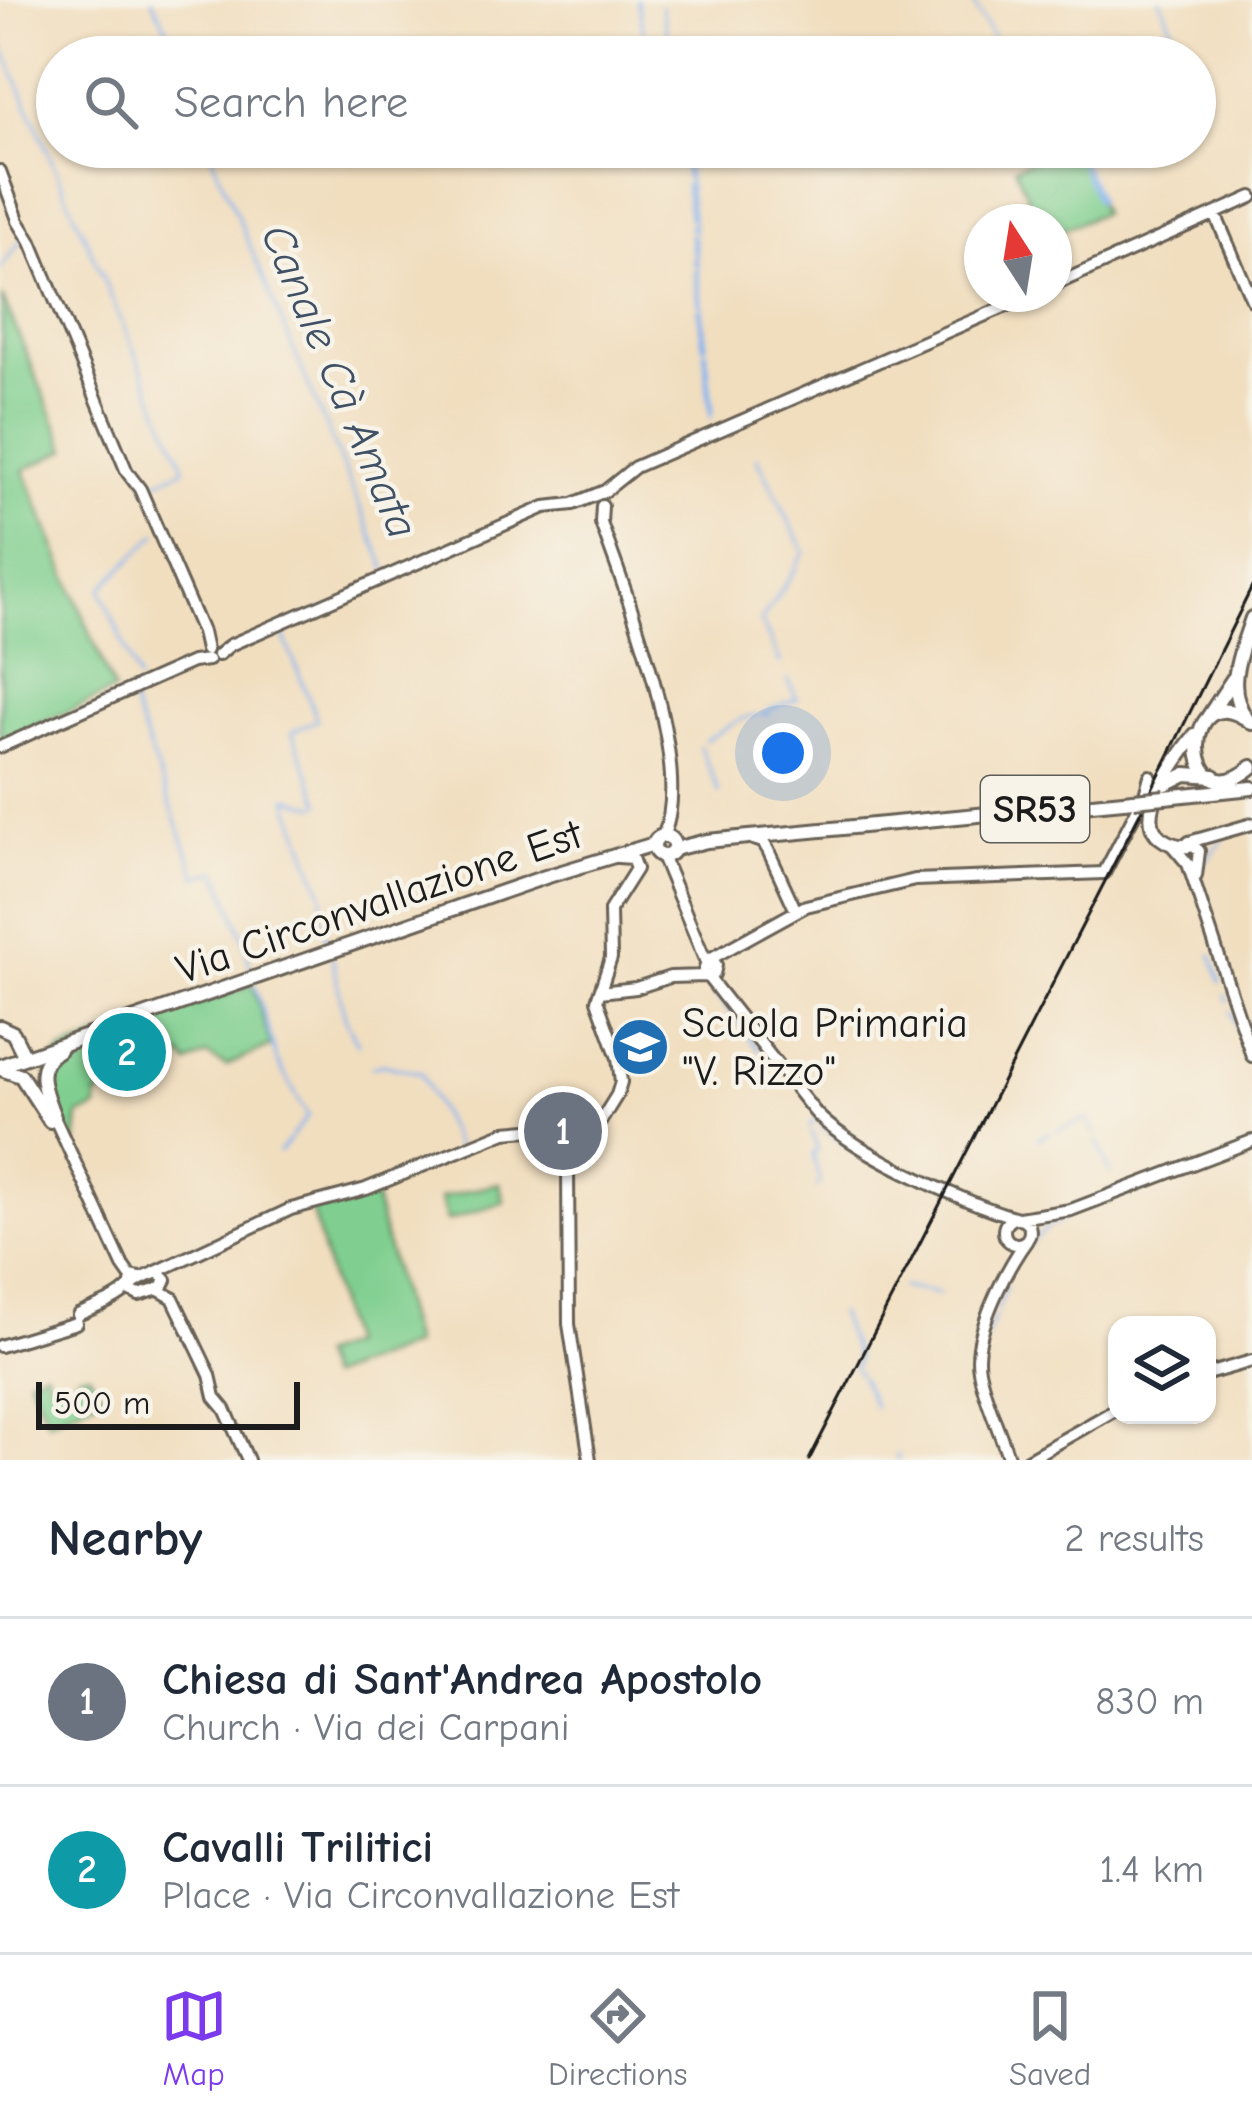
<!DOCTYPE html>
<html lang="en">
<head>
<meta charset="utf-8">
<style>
  body { margin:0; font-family:"Comic Neue",sans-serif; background:#f2f2f3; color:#1f2937 }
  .controls { position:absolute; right:36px; bottom:36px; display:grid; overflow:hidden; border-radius:24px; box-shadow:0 3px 9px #0004 }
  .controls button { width:108px; height:108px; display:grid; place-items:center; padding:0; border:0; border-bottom:3px solid #e0e1e3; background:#fff; color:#1f2937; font:60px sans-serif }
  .compass { position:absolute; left:964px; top:204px; width:108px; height:108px; border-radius:50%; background:#fff; box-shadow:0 3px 9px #0004; rotate:348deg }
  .scale { position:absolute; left:36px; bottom:30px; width:264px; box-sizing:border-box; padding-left:12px; border:6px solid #1c1c1c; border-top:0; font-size:33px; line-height:42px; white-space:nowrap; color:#1c1c1c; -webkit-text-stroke:9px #f7f3e8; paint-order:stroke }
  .you { position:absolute; left:783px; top:753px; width:42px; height:42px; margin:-30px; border:9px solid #fff; border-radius:50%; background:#1a73e8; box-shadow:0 0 0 18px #1a73e833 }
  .badge { display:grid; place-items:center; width:78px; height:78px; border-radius:50%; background:#7c3aed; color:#fff; font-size:39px; font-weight:700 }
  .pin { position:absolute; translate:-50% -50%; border:6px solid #fff; box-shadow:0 3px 12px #0006 }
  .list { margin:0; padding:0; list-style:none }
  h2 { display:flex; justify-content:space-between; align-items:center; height:156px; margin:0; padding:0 48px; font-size:51px }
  h2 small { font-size:39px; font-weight:400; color:#747a83 }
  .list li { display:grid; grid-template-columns:78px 1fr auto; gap:36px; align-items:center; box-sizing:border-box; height:168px; padding:0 48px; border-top:3px solid #e0e1e3 }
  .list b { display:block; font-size:45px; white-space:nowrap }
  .list p { margin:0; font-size:39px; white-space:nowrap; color:#747a83 }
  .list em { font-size:39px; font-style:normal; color:#747a83 }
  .icon { flex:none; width:66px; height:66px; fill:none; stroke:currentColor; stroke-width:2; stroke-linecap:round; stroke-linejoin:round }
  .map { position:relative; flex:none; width:1252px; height:1460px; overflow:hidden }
  .search { position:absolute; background:#fff; box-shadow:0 3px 9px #0004; left:36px; right:36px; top:36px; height:132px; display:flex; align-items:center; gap:30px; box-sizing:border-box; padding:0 42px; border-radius:66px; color:#747a83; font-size:45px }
  .sheet { height:492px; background:#fff }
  nav { display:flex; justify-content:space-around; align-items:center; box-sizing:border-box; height:168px; border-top:3px solid #e0e1e3; background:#fff; font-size:33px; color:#747a83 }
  nav a { display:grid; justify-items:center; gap:6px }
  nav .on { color:#7c3aed }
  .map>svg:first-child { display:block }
</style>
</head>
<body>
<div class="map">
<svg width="1252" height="1460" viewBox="0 0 1252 1460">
  <rect width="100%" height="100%" fill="#f7f3e8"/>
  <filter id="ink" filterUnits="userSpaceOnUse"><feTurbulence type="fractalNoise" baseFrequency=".00833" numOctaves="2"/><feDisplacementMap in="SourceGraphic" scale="24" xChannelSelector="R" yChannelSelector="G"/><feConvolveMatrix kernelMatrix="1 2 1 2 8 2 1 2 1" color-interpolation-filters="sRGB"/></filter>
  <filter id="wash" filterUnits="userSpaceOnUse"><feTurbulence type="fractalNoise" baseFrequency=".004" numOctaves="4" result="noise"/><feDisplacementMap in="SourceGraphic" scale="48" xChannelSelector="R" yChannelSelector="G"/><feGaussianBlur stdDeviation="2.7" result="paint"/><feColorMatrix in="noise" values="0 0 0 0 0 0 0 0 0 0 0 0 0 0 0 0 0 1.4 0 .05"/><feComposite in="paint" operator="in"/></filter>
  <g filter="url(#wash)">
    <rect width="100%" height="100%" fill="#f1debf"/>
    <path fill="#80cf90" stroke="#4e7656" stroke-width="3" d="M1065,147H1075L1102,213L1054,233V222H1030L1032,208L1015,167Z
      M2,296L67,449L24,470L114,691L0,742Z
      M253,984L271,1046L226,1066L207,1055L188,1064L182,1056L161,1068L164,1078L152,1084L139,1082L136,1092L123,1097L113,1088L97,1095V1109L79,1115L76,1145L72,1147L57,1115L46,1066L64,1050Z
      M499,1183L504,1202L447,1221L440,1198Z
      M373,1192L413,1345L327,1378L319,1356L348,1345L311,1208Z
      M45,1370L52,1386L63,1381L71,1384L79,1374L89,1373L103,1396L48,1421L28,1378Z"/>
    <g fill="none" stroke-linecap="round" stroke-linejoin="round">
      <path stroke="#84b4ef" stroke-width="3" d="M152,0L170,35L160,45L166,57
        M637,0L649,57
        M971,0L993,37
        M1160,0L1185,57
        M661,6L673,57
        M0,41L182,461L184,469L145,487
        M1195,80L1203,91
        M208,147L387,571
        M681,147L685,177
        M684,147L694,232
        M685,185L689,218
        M690,225V229
        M691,234L693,253
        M694,237L706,346
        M694,258V264
        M0,269L22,239
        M695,270L699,303
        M699,310L703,346
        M706,350L709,374
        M704,352L705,361
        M705,365L710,410
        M709,378L713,412
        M710,413L711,418
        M757,457L803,549
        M797,565L805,552
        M317,612L338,606
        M281,628L316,717
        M780,662L761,621L796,568
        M138,680L101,589L157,534
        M129,695L197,876L218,871
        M783,704L797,699L788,680
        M774,708L779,706
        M769,709L770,708
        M762,714L770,713
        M751,716L756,715
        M317,720L292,732L321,804
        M739,721L748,717
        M706,740L736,722
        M700,747L719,792
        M317,806L287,798L322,892
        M1202,865L1223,839
        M219,875L244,939L252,976
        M1200,879L1206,899
        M323,896L321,921L329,947
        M1208,905L1212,918
        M1214,924L1217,933
        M1212,955L1221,982
        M332,957L345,1018L358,1044
        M255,985L277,1061L308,1116L291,1137
        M714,992L759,1050
        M1226,995L1228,1001
        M1231,1012L1237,1027
        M372,1067L383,1064L421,1073L457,1148
        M821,1126L844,1144
        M809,1127L816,1119
        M1058,1130L1087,1119L1095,1134
        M811,1132L818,1150L813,1154L820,1184
        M1038,1138L1050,1133
        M1098,1141L1110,1173
        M279,1152L289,1140
        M816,1186H817
        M1124,1196L1166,1179
        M1029,1245L1046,1229L1069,1216
        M902,1287L939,1294
        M997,1311L1006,1287
        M838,1313L857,1358L854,1369
        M986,1338L994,1317
        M858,1372V1374
        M861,1378L874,1406
        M981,1399L994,1433
        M897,1455L898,1460"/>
      <path stroke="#84b4ef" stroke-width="6" d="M999,43L1035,57
        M1075,147L1097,200"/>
    </g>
  </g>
  <g filter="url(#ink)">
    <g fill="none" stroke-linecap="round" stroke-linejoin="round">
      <defs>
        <path id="secondary" d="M0,171L17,217
          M1215,214L1252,300
          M18,221L31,242L127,472L140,489L202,632L206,650
          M1054,285L1252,197
          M602,506L601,523C626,593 695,767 663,836
          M218,655L230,645L545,507L573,504L605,491L635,467L1034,294
          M0,747L192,662L208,660
          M753,839L763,842L768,850L796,911
          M1189,842L1252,824
          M1189,842L1199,851L1196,876
          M1171,844L1188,864L1252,1056
          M662,856L706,962
          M713,960L716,965L714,974L707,977L704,971L708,960L806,906L915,880L1104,873L1145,794L1150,776
          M708,977L810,1106
          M600,992L636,988L670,977L706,976
          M809,1104C834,1145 970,1206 1018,1218
          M54,1117L123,1266L130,1276L140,1278
          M592,1135L617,1095L621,1082L618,1058L597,1000L611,958L610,910L636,869L632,858L618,857
          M569,1168L579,1153L592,1142
          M1004 1231a13 13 0 1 1 26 0a13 13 0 1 1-26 0Z
          M1019,1218L1071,1210L1252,1141
          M154,1273L291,1209L366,1189L505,1132L540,1129L557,1142L568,1167L569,1324L590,1460
          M157,1289L173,1298L210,1375L215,1397L225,1409L248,1460
          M78,1315C92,1308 113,1302 124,1292C136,1281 141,1278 158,1272L166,1280L162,1288L139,1295L131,1291V1283
          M0,1346L76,1323
          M1207,1374L1252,1361
          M1009,1460C1000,1430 985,1402 979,1370C972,1334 1006,1269 1027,1240
          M1027,1460L1117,1409"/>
        <path id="primary" d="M1208,717L1233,679
          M1247,719C1223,688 1241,652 1252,618
          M1252,723C1180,667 1180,826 1252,767
          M1166,784L1186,774L1214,776
          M1165,797L1252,788
          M654 846a10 10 0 1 1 20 0a10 10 0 1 1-20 0Z
          M1189,846C1178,847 1170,845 1161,838C1131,815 1179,757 1195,735
          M674,849L707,841L1134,800
          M0,1027L13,1033L23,1053
          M0,1066L545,877L654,844
          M1,1069L21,1076L50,1121
          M54,1117C45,1092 31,1066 59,1050"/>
      </defs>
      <use href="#secondary" stroke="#676055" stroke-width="16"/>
      <use href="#primary" stroke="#676055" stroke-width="18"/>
      <use href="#secondary" stroke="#fff" stroke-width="10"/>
      <use href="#primary" stroke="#fff" stroke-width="12"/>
      <path stroke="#1c1c1c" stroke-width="3" d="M1149,795L1252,587
        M809,1460L1145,803"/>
      <defs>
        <path id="primary-bridge" d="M1134,800L1165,797"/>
      </defs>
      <use href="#primary-bridge" stroke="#676055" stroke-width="18" stroke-linecap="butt"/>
      <use href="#primary-bridge" stroke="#fff" stroke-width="12"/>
    </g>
  </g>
  <defs>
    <symbol id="school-disc" viewBox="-11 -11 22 22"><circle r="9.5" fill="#1f6fb2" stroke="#f7f3e8"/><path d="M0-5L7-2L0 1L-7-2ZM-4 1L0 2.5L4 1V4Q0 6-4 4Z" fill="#fff"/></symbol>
  </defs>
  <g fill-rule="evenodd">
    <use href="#school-disc" x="607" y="1014" width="66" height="66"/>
  </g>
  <g text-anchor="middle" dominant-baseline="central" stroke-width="9" stroke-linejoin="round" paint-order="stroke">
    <rect fill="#f7f3e8" stroke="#5e5c59" stroke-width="3" x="981" y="776" width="108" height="66" rx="9"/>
    <g font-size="39" font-weight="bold" fill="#1c1c1c">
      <text x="1035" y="809">SR53</text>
    </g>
    <g font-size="42" fill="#1c1c1c" stroke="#f7f3e8">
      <text transform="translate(379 902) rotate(-19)">Via Circonvallazione Est</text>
    </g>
    <g font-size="42" fill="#1c1c1c" stroke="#f7f3e8" text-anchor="start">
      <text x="682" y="1023">Scuola Primaria<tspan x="682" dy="48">"V. Rizzo"</tspan></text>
    </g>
    <g font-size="45" font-style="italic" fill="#405166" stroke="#f7f3e8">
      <text transform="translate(340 381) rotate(67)">Canale Cà Amata</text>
    </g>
  </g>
</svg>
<div class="controls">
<button><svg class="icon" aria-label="layers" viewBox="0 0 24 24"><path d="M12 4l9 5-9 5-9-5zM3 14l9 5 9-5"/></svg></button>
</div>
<svg class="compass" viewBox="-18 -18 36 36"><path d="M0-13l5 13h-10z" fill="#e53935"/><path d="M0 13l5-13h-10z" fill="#747a83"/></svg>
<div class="scale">500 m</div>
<div class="you"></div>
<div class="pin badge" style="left:563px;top:1131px;background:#6b7280">1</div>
<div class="pin badge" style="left:127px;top:1052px;background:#0f9aa8">2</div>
<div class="search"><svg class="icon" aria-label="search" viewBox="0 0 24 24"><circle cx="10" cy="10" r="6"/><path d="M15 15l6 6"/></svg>Search here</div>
</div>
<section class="sheet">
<h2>Nearby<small>2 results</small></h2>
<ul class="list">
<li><span class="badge" style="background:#6b7280">1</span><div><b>Chiesa di Sant'Andrea Apostolo</b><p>Church · Via dei Carpani</p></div><em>830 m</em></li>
<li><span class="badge" style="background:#0f9aa8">2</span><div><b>Cavalli Trilitici</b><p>Place · Via Circonvallazione Est</p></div><em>1.4 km</em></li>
</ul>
</section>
<nav>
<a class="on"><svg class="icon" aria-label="map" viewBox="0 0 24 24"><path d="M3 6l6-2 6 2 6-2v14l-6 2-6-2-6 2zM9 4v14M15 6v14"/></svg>Map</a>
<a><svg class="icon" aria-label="directions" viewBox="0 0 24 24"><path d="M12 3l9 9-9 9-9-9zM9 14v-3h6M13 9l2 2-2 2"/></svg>Directions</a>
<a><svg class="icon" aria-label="saved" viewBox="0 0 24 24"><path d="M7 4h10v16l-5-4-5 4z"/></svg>Saved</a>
</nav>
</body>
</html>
